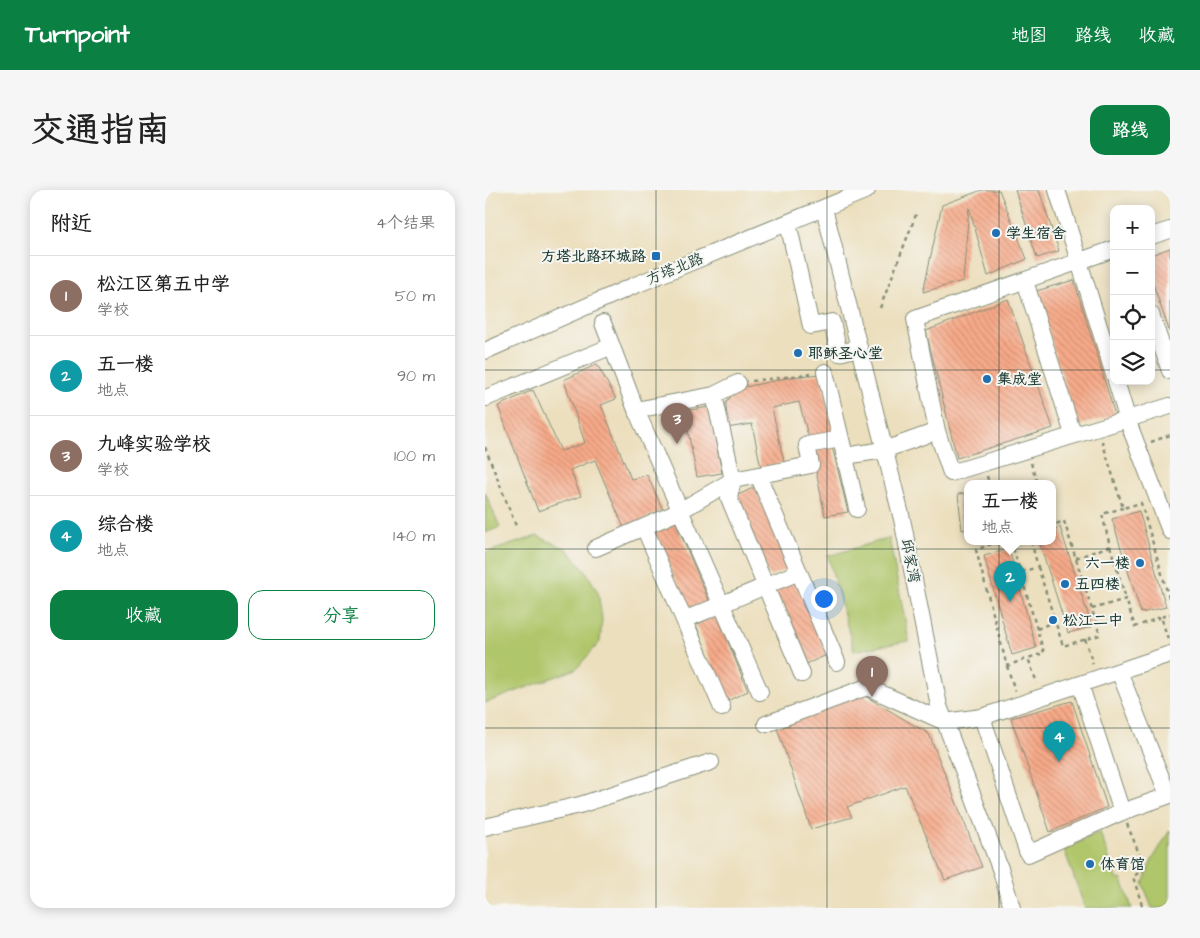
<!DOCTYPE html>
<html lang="zh">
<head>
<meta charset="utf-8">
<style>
  body { margin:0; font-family:"Architects Daughter","LXGW WenKai TC",sans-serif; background:#f6f6f6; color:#222 }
  .controls { position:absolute; right:15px; top:15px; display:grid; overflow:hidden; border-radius:10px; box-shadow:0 2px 12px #0003 }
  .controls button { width:45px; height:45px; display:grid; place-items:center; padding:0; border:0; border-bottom:1px solid #e0e0e0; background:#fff; color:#222; font:25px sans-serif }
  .you { position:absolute; left:338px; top:408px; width:18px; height:18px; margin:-12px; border:4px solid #fff; border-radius:50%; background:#1a73e8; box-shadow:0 0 0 8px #1a73e833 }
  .badge { display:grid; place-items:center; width:32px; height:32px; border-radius:50%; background:#0b8043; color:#fff; font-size:16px; font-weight:700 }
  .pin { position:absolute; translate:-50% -41px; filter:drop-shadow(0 1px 2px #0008) }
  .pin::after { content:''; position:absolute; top:26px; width:18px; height:15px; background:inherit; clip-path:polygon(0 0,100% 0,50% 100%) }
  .popup { position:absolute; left:479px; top:290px; width:92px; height:65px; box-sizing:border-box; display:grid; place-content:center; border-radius:10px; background:#fff; filter:drop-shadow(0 1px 4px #0005); font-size:16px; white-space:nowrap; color:#767676 }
  .popup b { font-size:19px; color:#222 }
  .popup::after { content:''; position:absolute; left:50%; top:100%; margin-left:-10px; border:10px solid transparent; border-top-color:#fff }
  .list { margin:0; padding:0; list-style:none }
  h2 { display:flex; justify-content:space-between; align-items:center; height:65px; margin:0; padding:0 20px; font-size:21px }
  h2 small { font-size:16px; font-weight:400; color:#767676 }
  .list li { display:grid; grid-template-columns:32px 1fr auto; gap:15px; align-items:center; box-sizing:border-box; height:80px; padding:0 20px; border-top:1px solid #e0e0e0 }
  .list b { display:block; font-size:19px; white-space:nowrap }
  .list p { margin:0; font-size:16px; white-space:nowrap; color:#767676 }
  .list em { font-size:16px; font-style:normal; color:#767676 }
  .actions { display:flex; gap:10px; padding:15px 20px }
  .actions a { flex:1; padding:11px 0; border:1px solid #0b8043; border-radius:15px; text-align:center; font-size:18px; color:#0b8043 }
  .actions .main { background:#0b8043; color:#fff }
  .icon { flex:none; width:28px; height:28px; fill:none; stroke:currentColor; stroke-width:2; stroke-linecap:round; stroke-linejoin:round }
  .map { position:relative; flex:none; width:685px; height:718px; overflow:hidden; border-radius:15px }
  header { display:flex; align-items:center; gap:30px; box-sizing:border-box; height:70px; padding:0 25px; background:#0b8043; color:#fff }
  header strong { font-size:24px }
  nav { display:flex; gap:28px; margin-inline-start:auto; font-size:18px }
  .intro { display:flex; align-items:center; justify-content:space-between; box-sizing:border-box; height:120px; padding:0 30px }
  h1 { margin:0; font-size:35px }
  .button { padding:12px 22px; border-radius:15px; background:#0b8043; color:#fff; font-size:18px; font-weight:700 }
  main { display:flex; gap:30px; padding:0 30px }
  aside { flex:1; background:#fff; border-radius:15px; box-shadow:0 2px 12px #0003 }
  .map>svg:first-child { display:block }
</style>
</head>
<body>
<header>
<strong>Turnpoint</strong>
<nav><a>地图</a><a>路线</a><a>收藏</a></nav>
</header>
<div class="intro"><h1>交通指南</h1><a class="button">路线</a></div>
<main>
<aside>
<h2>附近<small>4个结果</small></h2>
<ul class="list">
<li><span class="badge" style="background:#8d6e63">1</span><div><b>松江区第五中学</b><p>学校</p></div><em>50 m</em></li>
<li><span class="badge" style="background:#0f9aa8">2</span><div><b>五一楼</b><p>地点</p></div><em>90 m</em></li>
<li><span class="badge" style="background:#8d6e63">3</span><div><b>九峰实验学校</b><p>学校</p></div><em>100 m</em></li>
<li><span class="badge" style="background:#0f9aa8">4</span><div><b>综合楼</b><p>地点</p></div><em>140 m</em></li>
</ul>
<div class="actions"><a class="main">收藏</a><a>分享</a></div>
</aside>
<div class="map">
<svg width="685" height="718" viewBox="0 0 685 718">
  <defs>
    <pattern id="building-back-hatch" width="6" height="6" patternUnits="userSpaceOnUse" patternTransform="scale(1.25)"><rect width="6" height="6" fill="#f8aa89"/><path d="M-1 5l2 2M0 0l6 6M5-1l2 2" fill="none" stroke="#c88c71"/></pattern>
  </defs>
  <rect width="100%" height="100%" fill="#f6f6f2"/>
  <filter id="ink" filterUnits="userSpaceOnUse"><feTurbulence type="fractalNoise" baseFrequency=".02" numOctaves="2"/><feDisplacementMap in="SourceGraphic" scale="10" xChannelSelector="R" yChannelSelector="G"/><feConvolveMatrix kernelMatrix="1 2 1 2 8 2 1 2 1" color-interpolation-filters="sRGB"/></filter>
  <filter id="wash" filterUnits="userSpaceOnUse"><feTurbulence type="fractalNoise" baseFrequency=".0096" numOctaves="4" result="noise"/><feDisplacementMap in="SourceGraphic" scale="20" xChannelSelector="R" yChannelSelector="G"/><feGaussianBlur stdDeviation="1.12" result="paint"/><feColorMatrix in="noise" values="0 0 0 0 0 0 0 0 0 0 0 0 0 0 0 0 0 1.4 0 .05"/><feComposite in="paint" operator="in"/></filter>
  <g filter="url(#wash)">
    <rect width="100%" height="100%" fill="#ecdfbd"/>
    <path fill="#b0c66a" stroke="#68824f" d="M0,302L15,337L0,343Z
      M52,346L82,359L102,383L113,402L117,429L115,452L91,479L0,513V363Z
      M404,348L424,451L369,461L343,366Z
      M685,640V718H667L658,694L666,672Z
      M615,642L631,688L637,690L647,718H600L579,659Z"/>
    <g id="blocks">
      <path fill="url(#building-back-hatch)" d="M497,0H514L542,69L503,86L484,17L478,91L438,102L457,15Z
        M530,0H554L574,61L552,68Z
        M685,58V143L666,88V65Z
        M589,90L630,225L592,236L551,101Z
        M523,109L568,238L472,268L441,141Z
        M112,174L131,209L116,215L146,289L162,285L178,320L139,338L110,270L85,280L96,306L53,321L13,216L48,200L76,261L100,253L79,190Z
        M335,184L349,242L324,249L314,212L287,218L299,272L276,278L267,234L241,238V213L251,199L306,187Z
        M224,217L237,283L212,287L199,221Z
        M347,256L363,322L340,326L327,260Z
        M270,297L306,378L284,386L251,306Z
        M482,303V339L477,340L473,304Z
        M654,321L681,417L656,423L627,329Z
        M190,331L224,411L203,419L169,340Z
        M575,337L607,437L583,443L554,351H568V340Z
        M524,359L551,458L527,465L499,366Z
        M311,391L342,465L321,474L290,400Z
        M232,425L263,501L242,511L211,435Z
        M375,503L444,544L497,677L460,690L420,596L362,617L367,627L326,639L291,535Z
        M587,511L622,617L565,642L526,528Z"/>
    </g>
  </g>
  <g filter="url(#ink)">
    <use href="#blocks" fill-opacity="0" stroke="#868e78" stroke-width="1"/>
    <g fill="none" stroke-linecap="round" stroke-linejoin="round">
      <defs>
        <path id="minor" d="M572,0L629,185
          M339,18L417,329L454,516L516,681L527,718
          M303,33L326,136L347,132L354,163L374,158
          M666,46L685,40
          M540,91L588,244
          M666,124L685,181
          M118,133L151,220L229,205L248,290L244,308L317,484
          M0,161L148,96L382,0
          M340,182L360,266L399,260L452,241L466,283L685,216
          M631,191L645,237L685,341
          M229,205L253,193
          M1,208L127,156
          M151,220L275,502
          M452,241L430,129L629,59
          M359,263L372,319
          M273,285L352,472
          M159,337L237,518
          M111,358L193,322L248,290L326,275L322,255L356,249
          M199,430L314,382
          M634,481L683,605
          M595,494L637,622L685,605
          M497,527L543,664L637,622
          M281,534L382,497L460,532L497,527L685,464
          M0,637L95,615L226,572"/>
      </defs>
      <use href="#minor" stroke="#868e78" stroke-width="18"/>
      <path stroke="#868e78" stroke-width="2.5" stroke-dasharray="4 4" stroke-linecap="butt" d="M395,118L432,22
        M267,191L326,184
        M617,251L638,318L656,313L685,411
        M666,252L685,245
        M0,257L31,336
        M546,273L552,293
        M502,286L504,293
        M514,351L491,360L522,476L543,468
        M526,351L559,463L543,468L552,493
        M625,356L641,409
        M591,368L625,356L617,324L638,318
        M553,377L570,431
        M536,382L553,377L546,351
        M607,419L641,409L650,437L676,427
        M552,439L570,431L578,456L615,445L579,331L568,335
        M600,449L608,474
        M683,449L676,427L685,424
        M522,476L530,501
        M642,634L660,678L648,687L658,718"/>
      <use href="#minor" stroke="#fff" stroke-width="16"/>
    </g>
  </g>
  <path fill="none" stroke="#1f3d34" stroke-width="1" stroke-opacity="0.55" d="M171,0V718M342,0V718M514,0V718M0,180H629M666,180H685M0,359H685M0,538H685"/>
  <g fill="#1f6fb2" stroke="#f6f6f2" stroke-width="2">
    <circle cx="511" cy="43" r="5"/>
    <rect x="166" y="61" width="10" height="10" rx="2.5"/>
    <circle cx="313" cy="163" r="5"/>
    <circle cx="502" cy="189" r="5"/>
    <circle cx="655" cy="373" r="5"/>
    <circle cx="580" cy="394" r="5"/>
    <circle cx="568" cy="430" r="5"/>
    <circle cx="605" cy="674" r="5"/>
  </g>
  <g text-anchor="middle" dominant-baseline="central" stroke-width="4" stroke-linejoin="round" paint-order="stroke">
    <g font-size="15" font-weight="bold" fill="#1f3d34" stroke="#f6f6f2" text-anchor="start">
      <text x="521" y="43">学生宿舍</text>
      <text x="161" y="66" text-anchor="end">方塔北路环城路</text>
      <text x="323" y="163">耶稣圣心堂</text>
      <text x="512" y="189">集成堂</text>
      <text x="645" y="373" text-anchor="end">六一楼</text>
      <text x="590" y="394">五四楼</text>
      <text x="578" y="430">松江二中</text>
      <text x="615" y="674">体育馆</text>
    </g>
    <g font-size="15" fill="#1f3d34" stroke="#f6f6f2">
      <text transform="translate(190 79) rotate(-22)">方塔北路</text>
      <text transform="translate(425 371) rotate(79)">邱家湾</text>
    </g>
  </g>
</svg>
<div class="controls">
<button>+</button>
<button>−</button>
<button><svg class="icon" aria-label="locate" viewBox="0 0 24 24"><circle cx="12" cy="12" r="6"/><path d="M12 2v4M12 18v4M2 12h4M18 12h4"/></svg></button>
<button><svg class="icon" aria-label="layers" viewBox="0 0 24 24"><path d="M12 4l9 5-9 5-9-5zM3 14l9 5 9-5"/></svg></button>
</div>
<div class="you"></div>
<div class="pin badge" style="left:387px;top:507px;background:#8d6e63">1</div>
<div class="pin badge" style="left:525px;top:412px;background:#0f9aa8">2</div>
<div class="popup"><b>五一楼</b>地点</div>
<div class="pin badge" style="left:192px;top:254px;background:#8d6e63">3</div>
<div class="pin badge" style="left:574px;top:572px;background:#0f9aa8">4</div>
</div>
</main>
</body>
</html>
